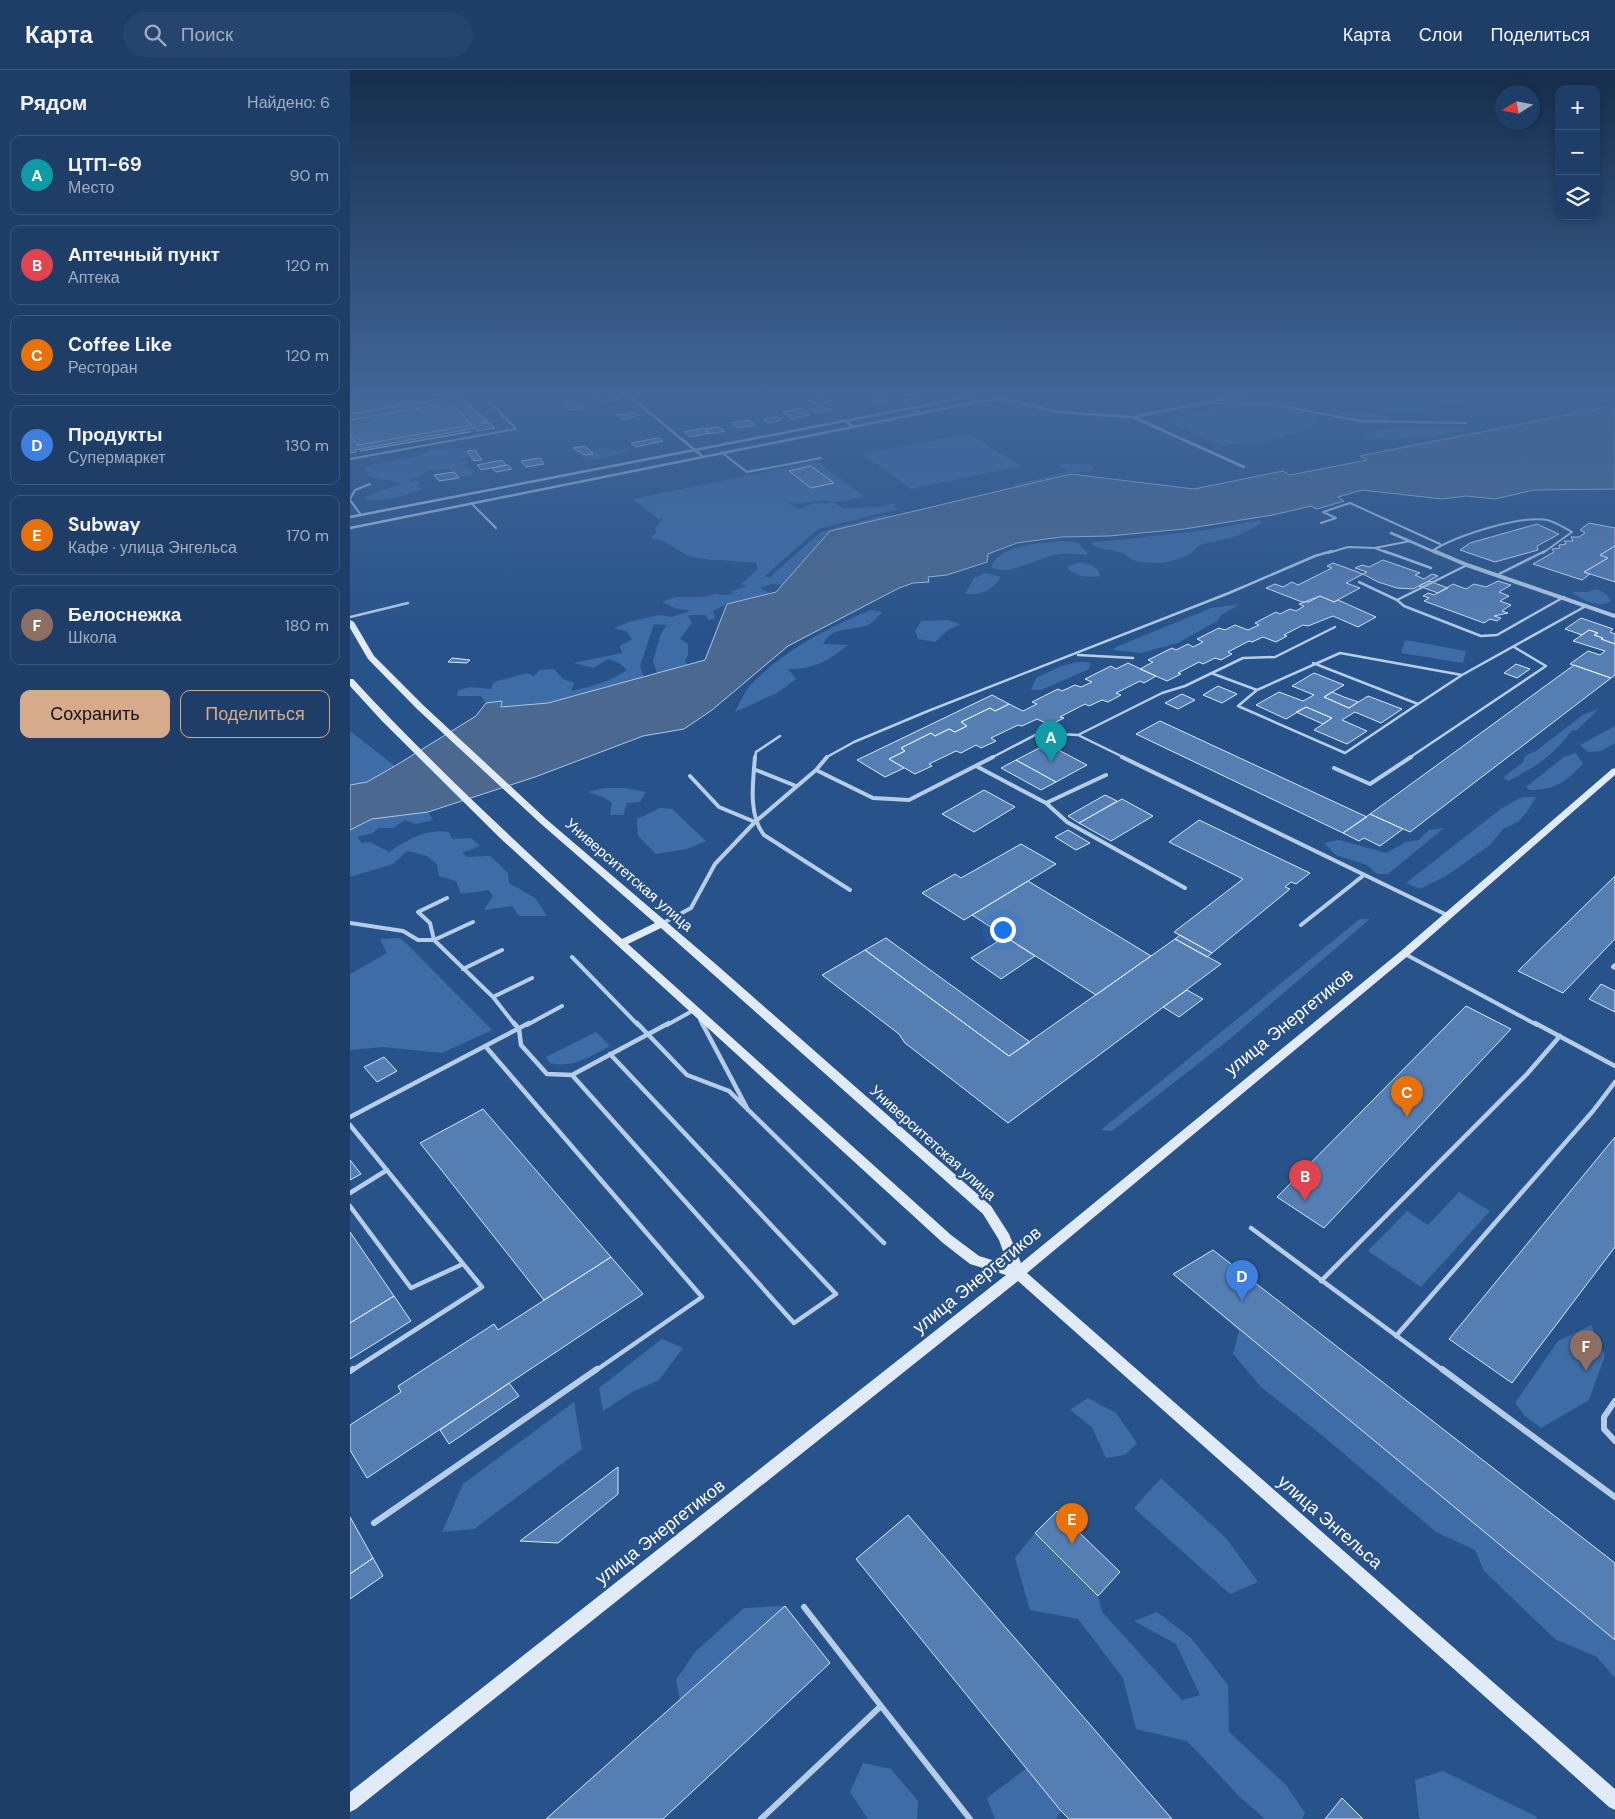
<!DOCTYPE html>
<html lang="ru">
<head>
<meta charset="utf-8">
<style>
  body { margin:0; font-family:"DM Sans",sans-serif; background:#26456e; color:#f1f3f6 }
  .controls { position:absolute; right:15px; top:15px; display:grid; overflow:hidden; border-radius:10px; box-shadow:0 2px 8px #0003 }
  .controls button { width:45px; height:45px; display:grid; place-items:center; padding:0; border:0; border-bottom:1px solid #3c577c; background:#1e3e68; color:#f1f3f6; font:25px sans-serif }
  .compass { position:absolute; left:1145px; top:15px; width:45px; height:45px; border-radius:50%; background:#1e3e68; box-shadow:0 2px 8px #0003; rotate:259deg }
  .you { position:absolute; left:652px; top:859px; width:18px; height:18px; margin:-12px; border:4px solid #fff; border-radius:50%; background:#1a73e8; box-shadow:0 0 0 8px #1a73e833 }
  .badge { display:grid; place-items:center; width:32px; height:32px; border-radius:50%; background:#d6ab8b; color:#fff; font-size:16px; font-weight:700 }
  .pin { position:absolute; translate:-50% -41px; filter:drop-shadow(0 1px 2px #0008) }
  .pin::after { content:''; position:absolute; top:26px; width:18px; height:15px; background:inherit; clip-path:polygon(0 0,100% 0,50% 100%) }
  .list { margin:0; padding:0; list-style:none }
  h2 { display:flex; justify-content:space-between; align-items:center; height:65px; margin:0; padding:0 20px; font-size:21px }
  h2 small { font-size:16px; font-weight:400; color:#a1aec0 }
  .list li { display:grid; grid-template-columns:32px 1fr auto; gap:15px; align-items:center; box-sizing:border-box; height:80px; margin:0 10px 10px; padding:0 10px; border:1px solid #3c577c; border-radius:10px }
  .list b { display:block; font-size:19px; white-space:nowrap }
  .list p { margin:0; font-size:16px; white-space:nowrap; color:#a1aec0 }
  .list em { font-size:16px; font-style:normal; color:#a1aec0 }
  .actions { display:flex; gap:10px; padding:15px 20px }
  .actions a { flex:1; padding:11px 0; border:1px solid #d6ab8b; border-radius:10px; text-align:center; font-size:18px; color:#d6ab8b }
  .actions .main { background:#d6ab8b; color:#111 }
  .icon { flex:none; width:28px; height:28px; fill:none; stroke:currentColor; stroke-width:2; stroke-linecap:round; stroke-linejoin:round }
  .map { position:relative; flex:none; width:1265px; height:1749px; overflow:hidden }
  header { display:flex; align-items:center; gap:30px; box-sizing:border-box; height:70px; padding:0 25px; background:#1e3e68; border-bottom:1px solid #3c577c }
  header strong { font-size:24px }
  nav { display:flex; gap:28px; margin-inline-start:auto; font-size:18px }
  .search { width:350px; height:45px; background:#26456e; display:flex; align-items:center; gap:12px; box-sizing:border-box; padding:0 18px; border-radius:28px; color:#a1aec0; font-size:19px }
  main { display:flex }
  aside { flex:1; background:#1e3e68 }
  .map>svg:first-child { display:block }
</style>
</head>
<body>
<header>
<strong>Карта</strong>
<div class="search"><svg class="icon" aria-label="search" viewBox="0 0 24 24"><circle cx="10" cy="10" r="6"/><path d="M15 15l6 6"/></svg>Поиск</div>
<nav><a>Карта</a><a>Слои</a><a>Поделиться</a></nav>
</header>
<main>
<aside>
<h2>Рядом<small>Найдено: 6</small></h2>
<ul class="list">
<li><span class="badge" style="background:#0f9aa8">A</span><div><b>ЦТП-69</b><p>Место</p></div><em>90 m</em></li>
<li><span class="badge" style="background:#e0444e">B</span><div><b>Аптечный пункт</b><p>Аптека</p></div><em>120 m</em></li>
<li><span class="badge" style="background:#e8710a">C</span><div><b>Coffee Like</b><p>Ресторан</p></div><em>120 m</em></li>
<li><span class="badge" style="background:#3f7fe0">D</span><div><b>Продукты</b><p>Супермаркет</p></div><em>130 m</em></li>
<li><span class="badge" style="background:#e8710a">E</span><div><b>Subway</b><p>Кафе · улица Энгельса</p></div><em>170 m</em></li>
<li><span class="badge" style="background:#8d6e63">F</span><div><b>Белоснежка</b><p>Школа</p></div><em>180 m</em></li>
</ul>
<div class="actions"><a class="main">Сохранить</a><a>Поделиться</a></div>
</aside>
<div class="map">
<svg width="1265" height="1749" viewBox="0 0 1265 1749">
  <rect width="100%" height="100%" fill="#28538a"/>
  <path fill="#3d6ca7" d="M1065,324H1161L1098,334L1055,343L1040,342L1022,332L1057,326L1062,327L1061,330L1069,329Z
    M897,335L932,337L964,344L967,356L955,358L958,360C933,367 904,375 878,374L875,377L820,353L826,352L822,349L881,336Z
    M986,341L1031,345L1028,346L1042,347L1034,349L1045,351L1016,350L981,342Z
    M1060,356H1112L1122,359C1097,366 1036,374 1013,367L1016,363Z
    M618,364L672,396L561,419L512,384Z
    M254,377L262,381L282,380L245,390L230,388L243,384L241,381Z
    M112,378L120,386L105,391H117L113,396L123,401L122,405L109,408L100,399L78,400L69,407L59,409L61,412L72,410L67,416L74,419C58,424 30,434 14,428L24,423L51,414C42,408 26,411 16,405L20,402L14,399L21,395L70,386L81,379Z
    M467,391L515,427L481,433L476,430L445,434L436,432L450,439L463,433H484L493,438L529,437L546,433L544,437L549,439L468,459L415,506L419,508L471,462L534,445L543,447L480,461L432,515L421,514L410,518L420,523L377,534L363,541L365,548L359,550L355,545H338L342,553L330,569L338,574V585L335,591L337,595L307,603L303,591L311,563L317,555L304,554L290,596L294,607L198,633L151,637L152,631L136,633L131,626H107L108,620L121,617L141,619L144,612L177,603L183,606L190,600L204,599L213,609L224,613L221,621C244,616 257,613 277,600L269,593L258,589L244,598L223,593L272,583L270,576L282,569L276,561L264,558L279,552L309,545L322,547L340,541L325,538L312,532L325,527H352L365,524L376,525L385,523L379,522L397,516L391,514L408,499L406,493C387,490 366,491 346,488C330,485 320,470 303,469L301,467L306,463L305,458L313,449H308L283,429Z
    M730,393L744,396L741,402H724L665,417L662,415L712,403L718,400L709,396C716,392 723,397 730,393Z
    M910,450L912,453L888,466L849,475C837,492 803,497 783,490C778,488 776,483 770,482C760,479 748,480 740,473L856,460Z
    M710,471L727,472L738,484C728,485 719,483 710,484C689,486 659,508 641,497C649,474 689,474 710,471Z
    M730,492L742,495L749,501L750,506C737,508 725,507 717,497Z
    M635,503L651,507C641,521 633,525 615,524L624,508Z
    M1247,519L1257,525L1261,531C1249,539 1232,530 1222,522H1237Z
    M890,534L871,545L867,551L828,573L791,583L763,580L766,577L861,538Z
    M521,540L532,542C529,545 525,550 521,553C507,563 484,553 473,574L498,575C480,590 462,600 438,599L446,609L427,623L385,642C389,634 393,625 398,618C429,583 478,557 521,540Z
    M597,550L611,554L598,560L585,572L568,569L565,561L571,551Z
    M1055,570L1116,581L1113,593L1051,583Z
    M728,592H740L739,599L691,620H681L686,608L711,596Z
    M1249,639L1227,660L1221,661C1206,684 1183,698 1159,711L1153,708L1173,692L1175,686L1186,681L1234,644Z
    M1265,656V673L1251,681L1238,682L1230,675Z
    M0,661L45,696L17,712L0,715Z
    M1226,683L1233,694C1215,712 1206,720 1180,720L1176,717L1214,687Z
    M255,718H275L296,722L290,732L277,733L273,745H260L262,733L253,727L238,722Z
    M1172,727H1186L1177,742L1168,752L1153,759L1140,775L1096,806L1070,819L1056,813L1152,738Z
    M310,738L322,739L356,771L337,779L306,784L288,766L287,749Z
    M78,742L83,750L66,754L55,750L43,758H29L23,763L7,767L12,773L20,772L39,782C56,770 78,758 99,762L102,769L121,768L130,776L112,783L117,787L140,786L158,803L159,813L185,828L197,846H169L162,836L134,840L143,826L138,820L111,824L106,811L89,806L87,794L77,786L57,781L43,794L0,807V760L22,749Z
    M1094,758L1038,804H1027L1017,795L986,785L974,773L989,770L1036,783L1056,772L1069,770L1079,760Z
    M1010,849H1020L881,968L762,1061L751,1060Z
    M50,868L56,873L142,960L92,983L33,977L0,980V904L37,883L30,869Z
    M246,962L260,976C241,986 222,999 200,993L196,987Z
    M1109,1122L1140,1141L1071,1217L1018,1181L1057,1141L1078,1155Z
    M823,1204L1265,1570V1608L1247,1587L1205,1569L1134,1501L1125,1480L1086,1462L973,1366L911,1317L883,1284L889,1261Z
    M1241,1255L1255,1286L1239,1330L1191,1358L1175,1346L1165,1333L1208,1271Z
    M312,1269L333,1278L309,1310L282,1322L253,1341L249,1318Z
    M738,1328L766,1343L787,1373L775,1385L756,1388L742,1357L720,1340Z
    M224,1332L232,1379L124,1459L92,1462L113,1414Z
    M811,1408L876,1468L908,1512L880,1524L784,1438Z
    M685,1463L748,1526L752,1542L832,1630L850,1625L826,1574L784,1551L807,1542L841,1568L878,1615L879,1662L936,1715L955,1743L952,1749H915L890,1727L837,1671L786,1659L773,1608L728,1549L680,1540L665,1488Z
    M435,1536L330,1630L326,1610L345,1582L394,1538Z
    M513,1693L541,1699L568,1731L567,1749H518L500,1722Z
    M677,1698L711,1741L706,1749H645L637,1728Z
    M1093,1701L1185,1746L1188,1749H1071L1069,1747L1065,1710Z"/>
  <path fill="#4b6990" stroke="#abc8ea" d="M1257,337L1265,338V419L1184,420L1145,429L1117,426L1092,429L1012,420L988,427L994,431L967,439L961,436L923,445L834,459L759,466L711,467L667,473L638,484L637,492L597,505L578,507L579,512L563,513L549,518L438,576L362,640L334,659L293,666L185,707L78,742L22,749L0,760V715L17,712L45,696L126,646L136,633L152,631L151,637L198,633L355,590L377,534L426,522L480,461L721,404L844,419L933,401L940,405L1017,390L1010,386Z"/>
  <path fill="#557eb3" stroke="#dae7f7" d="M23,324H101L104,327L0,344V327Z
    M264,324L269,329L252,332L246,327Z
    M543,324H560L569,328L557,330Z
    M112,325L115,328L107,329H113L135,352L130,353H140L145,358L127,361L125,358L5,380L6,382L0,383V344Z
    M474,327L481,331L465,334L458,331Z
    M533,327L538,331L524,333L519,329Z
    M113,329H115L138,351L135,352Z
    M228,330L235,338L220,340L213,332Z
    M100,333L122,355L8,375L0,366V350Z
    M473,336L481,340L468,343L461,339Z
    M453,338L460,345L442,349L432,342Z
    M286,343L289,345L274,350L267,345Z
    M427,347L432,350L418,353L413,349Z
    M399,350L405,355L388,358L381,353Z
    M368,357L375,361L360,364L354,359Z
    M353,358L360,363L341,367L334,362Z
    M121,361V362L10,381Z
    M308,368L313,371L286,377L281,373Z
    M235,376L243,384L234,385L223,378Z
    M125,380L132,390L124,391L117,381Z
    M190,388L194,394L176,397L171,391Z
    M152,390L156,395L131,400L127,395Z
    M158,395L162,399L146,402L142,398Z
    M461,396L484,413L461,418L439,401Z
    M104,402L109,408L89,411L84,405Z
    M1239,453L1265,458V476L1250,485L1258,488L1234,502L1240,504L1232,510L1183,494L1204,482L1202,479L1210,478L1209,475L1216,474L1214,471H1223L1221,467H1229L1235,463L1230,460Z
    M1187,454L1209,464L1187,476L1188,480L1145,492L1110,480L1120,473Z
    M1265,476V512L1234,502L1258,488L1250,485Z
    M1033,490L1070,503L1065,505L1074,509L1082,504L1088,506L1063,519L1047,518L1028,512L1013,504L1017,502L1005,498L1012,495L1019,497Z
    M983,493L1013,504L996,513L1010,518L984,532L970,526L959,532H952L916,518L925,514L933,517L942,512L948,515L982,498L977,496Z
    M1079,511L1098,518L1088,523L1069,516Z
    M1148,511L1161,515L1149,522L1159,526L1150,531L1161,535L1152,541L1158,543L1144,546L1151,548L1147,551L1140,549L1134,553L1074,531L1079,528L1073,526L1078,523L1084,525L1103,514L1116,519L1124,514L1136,517Z
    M970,526L984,532L988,530L1026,547L1008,557L983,546L958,556L953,555L934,565L937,566L926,572L913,567L902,572L899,571L878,582L882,584L871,590L865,588L853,594L849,592L828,603L831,604L817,611L790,599L803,592L798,590L822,578L826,580L838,574L843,577L853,572L847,569L869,558L875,560L885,555L898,560L909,555L905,553L926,542L930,544L940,539L946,541L954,536L949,534Z
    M1231,548L1263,559L1260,562L1265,564V574L1251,569L1253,568L1244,565L1248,563L1239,560L1232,565L1215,559Z
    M1239,560L1248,563L1244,565L1253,568L1251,569L1265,574V605L1261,608L1220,594L1238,581L1250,585L1255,581L1223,571Z
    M102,588L120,590L117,593L98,592Z
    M778,593L806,606L794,613L790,611L766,623L771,625L758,632L752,630L739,636L735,634L710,647L714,648L700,655L687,649L672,656L668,655L641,668L646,671L631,678L626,675L611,683L606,681L579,694L582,696L565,704L539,689L555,681L551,678L581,663L585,666L599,659L605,662L617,656L611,652L640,638L645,641L659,634L673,641L687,634L682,632L708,619L712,621L725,615L731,617L742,612L735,609L761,596L766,599Z
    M1166,594L1180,599L1167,608L1154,603Z
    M1224,595L1261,608L1060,762L1020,744Z
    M964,603L994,615L974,627L999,638L1018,626L1052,639L1031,653L1005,642L992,650L1017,661L997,674L964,660L982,648L956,637L936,649L906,635L929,622L953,631L964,625L942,616Z
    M868,616L887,624L872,633L853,625Z
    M982,622L994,627L1008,632L999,638L974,627Z
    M832,624L845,630L828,639L815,633Z
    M642,625L659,634L645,641L640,638L611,652L617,656L605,662L599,659L585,666L581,663L551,678L555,681L539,689L554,698L535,707L507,690Z
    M956,637L982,648L973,654L946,642Z
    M810,651L1017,747L993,763L786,664Z
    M697,674L737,695L706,712L666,690Z
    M666,690L706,712L691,720L651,698Z
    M634,720L665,737L624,762L592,744Z
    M755,725L767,731L729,753L718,746Z
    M772,729L803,746L761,771L729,753Z
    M1020,744L1053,759L1030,776L1014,768L1009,771L993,763Z
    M849,750L960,803L946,814L941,812L935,817L940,819L862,883L824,862L893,809L819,772Z
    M718,760L740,773L726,780L705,767Z
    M671,774L706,794L614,850L572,823L605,804L611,808Z
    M1265,806V869L1213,923L1168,901Z
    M678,811L801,886L746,925L622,845Z
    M830,865L862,883L857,887L825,869Z
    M655,867L685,886L651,909L621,888Z
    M536,868L659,957L680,972L659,986L515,880Z
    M825,869L871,894L658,1053L555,973L549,964L472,905L515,880L659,986Z
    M1251,914L1265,921V942L1239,929Z
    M837,920L853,929L829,947L813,937Z
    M1116,936L1161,959L974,1158L927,1127Z
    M34,987L47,1001L27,1012L14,997Z
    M133,1039L261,1187L194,1230L70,1073Z
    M1265,1067V1177L1162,1313L1099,1269Z
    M0,1090L11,1104L0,1110Z
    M0,1162L44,1226L0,1253Z
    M863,1180L1265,1493V1570L823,1204Z
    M261,1187L293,1224L17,1408L0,1380V1355L51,1322L48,1316L144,1254L148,1260Z
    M44,1226L61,1251L0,1289V1253Z
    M159,1313L169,1326L99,1374L90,1360Z
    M268,1397V1424L208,1473L170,1471Z
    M707,1441L770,1502L748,1526L685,1463Z
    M558,1445L822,1749H719L711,1741L506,1489Z
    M0,1447L23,1488L0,1504Z
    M23,1488L33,1506L0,1529V1504Z
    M435,1536L480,1593L313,1749H196Z
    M992,1728L1013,1749H975Z"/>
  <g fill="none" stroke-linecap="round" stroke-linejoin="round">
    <path stroke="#b6cde9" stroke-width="2" d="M858,333L921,334L1011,351L1116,353
      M560,337L570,343
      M492,350L503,356
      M371,382L397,402L471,388
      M0,389L166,359L132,324
      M0,429L5,420L20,414
      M0,430L11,445
      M121,433L146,458
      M971,453L986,448L973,442L1000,433L1090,474
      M1025,478L1038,483
      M1082,481C1105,466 1170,445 1197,450C1206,452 1214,458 1222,462L1193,483
      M978,483L998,477L1025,478L1060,471"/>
    <path stroke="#b6cde9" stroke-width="2.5" d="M1034,481L1081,498
      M1149,504L1195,481
      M1009,512L1047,530L1054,536L1131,566L1147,565L1214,527
      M1047,530L1117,495
      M0,547L58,533
      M728,585L783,588
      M963,593L1068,634L1112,605L1236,536
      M861,603L907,620
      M1068,634L995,683L888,636L907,620L990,583L1112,605
      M728,665L775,688
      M405,688L406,682L430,666
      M475,688L504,672L578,641L879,523L965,486L982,481
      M641,688L689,663L728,665L812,623L835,616L893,588L925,587L985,557
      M1059,688L1196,596L1164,577"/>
    <path stroke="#b6cde9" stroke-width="4" d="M405,687C403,712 398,745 414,765L500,820
      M772,687L1097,845
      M626,696L696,733L717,752L835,818
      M984,698L1020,714L1061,687
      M406,700L446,716
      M466,700L523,728L559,730L643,687
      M340,706L369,737L405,752
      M696,733L756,705
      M97,828L68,842L80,853L84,870L143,927L165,955
      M0,853L53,861L68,870H84L123,852
      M313,853L341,838L365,794L405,752L466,700L477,687
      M951,855L1014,805
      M1055,884L1187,955
      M222,887L288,955
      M1265,895L1263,897L1265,898
      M113,899L152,880
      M143,927L182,908
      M350,949L353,955
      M177,955L212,936
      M317,955L344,940"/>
    <path stroke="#b6cde9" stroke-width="4.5" d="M164,953L169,959L171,975L197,1004L222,1005L319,953
      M287,953L337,1005L379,1021L534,1173
      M352,953L398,1040
      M1185,953L1265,996
      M136,977L352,1227L245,1301
      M222,1005L444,1253L486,1224L260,984
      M0,1047L179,953
      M0,1055L132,1217L1,1301
      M0,1123L37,1100
      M0,1136L61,1218L113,1194
      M901,1158L1094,1301
      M971,1211L1177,1004L1210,966
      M1046,1266L1243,1041L1265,1012"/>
    <path stroke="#b6cde9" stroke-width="6" d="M1092,1299L1265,1427
      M0,1301L3,1299
      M1265,1331L1254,1347V1359L1265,1371
      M24,1453L247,1299
      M454,1537L531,1636
      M411,1749L531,1636L620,1749"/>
    <path stroke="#b6cde9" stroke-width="2.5" d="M277,324L352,386
      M223,325L234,324
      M783,347L894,397
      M0,447L633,324
      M0,458L632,331L655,329L707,342L782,347L901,324
      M1041,463L1087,483"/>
    <path stroke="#b6cde9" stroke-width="4" d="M1084,481L1117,495L1265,546"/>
    <path fill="#e1ebf8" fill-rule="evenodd" d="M0,550L4,552L24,586L73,635L196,749L368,896L641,1136L659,1164L671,1193L1051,881L1262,699L1265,698V705L1059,885L677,1203L1265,1719V1740L1259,1737L668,1211L6,1739L0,1742V1722L656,1205L620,1194L593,1173L150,768L32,651L0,616V609H3C88,701 180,785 272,869L305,853L190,753L67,639L18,589L0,558ZM311,858L633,1144L649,1170L658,1195L629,1186L601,1165L278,874Z"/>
  </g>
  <linearGradient id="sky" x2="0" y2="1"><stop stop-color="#162e4c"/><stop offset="0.57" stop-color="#426698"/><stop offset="1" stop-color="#426698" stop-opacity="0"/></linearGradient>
  <rect width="1265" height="568" fill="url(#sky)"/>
  <g text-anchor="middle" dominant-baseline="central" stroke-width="5" stroke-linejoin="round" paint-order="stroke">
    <g font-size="15" fill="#fff" stroke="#28538a">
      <text transform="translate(279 805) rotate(41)">Университетская улица</text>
      <text transform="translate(583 1073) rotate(42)">Университетская улица</text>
    </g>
    <g font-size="18" fill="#fff" stroke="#28538a">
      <text transform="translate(939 952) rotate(-39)">улица Энергетиков</text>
      <text transform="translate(627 1210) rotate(-39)">улица Энергетиков</text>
      <text transform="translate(980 1452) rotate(41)">улица Энгельса</text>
      <text transform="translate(310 1462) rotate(-38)">улица Энергетиков</text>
    </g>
  </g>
</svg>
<div class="controls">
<button>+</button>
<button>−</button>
<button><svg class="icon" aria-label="layers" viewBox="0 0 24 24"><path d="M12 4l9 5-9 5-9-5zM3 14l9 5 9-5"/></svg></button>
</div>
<svg class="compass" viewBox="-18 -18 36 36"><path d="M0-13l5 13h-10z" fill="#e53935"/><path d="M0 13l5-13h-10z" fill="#a1aec0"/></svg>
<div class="you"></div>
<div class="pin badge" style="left:701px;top:692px;background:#0f9aa8">A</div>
<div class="pin badge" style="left:955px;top:1131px;background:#e0444e">B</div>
<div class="pin badge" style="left:1057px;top:1047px;background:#e8710a">C</div>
<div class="pin badge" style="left:892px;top:1231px;background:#3f7fe0">D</div>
<div class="pin badge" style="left:722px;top:1474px;background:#e8710a">E</div>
<div class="pin badge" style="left:1236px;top:1301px;background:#8d6e63">F</div>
</div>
</main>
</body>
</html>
